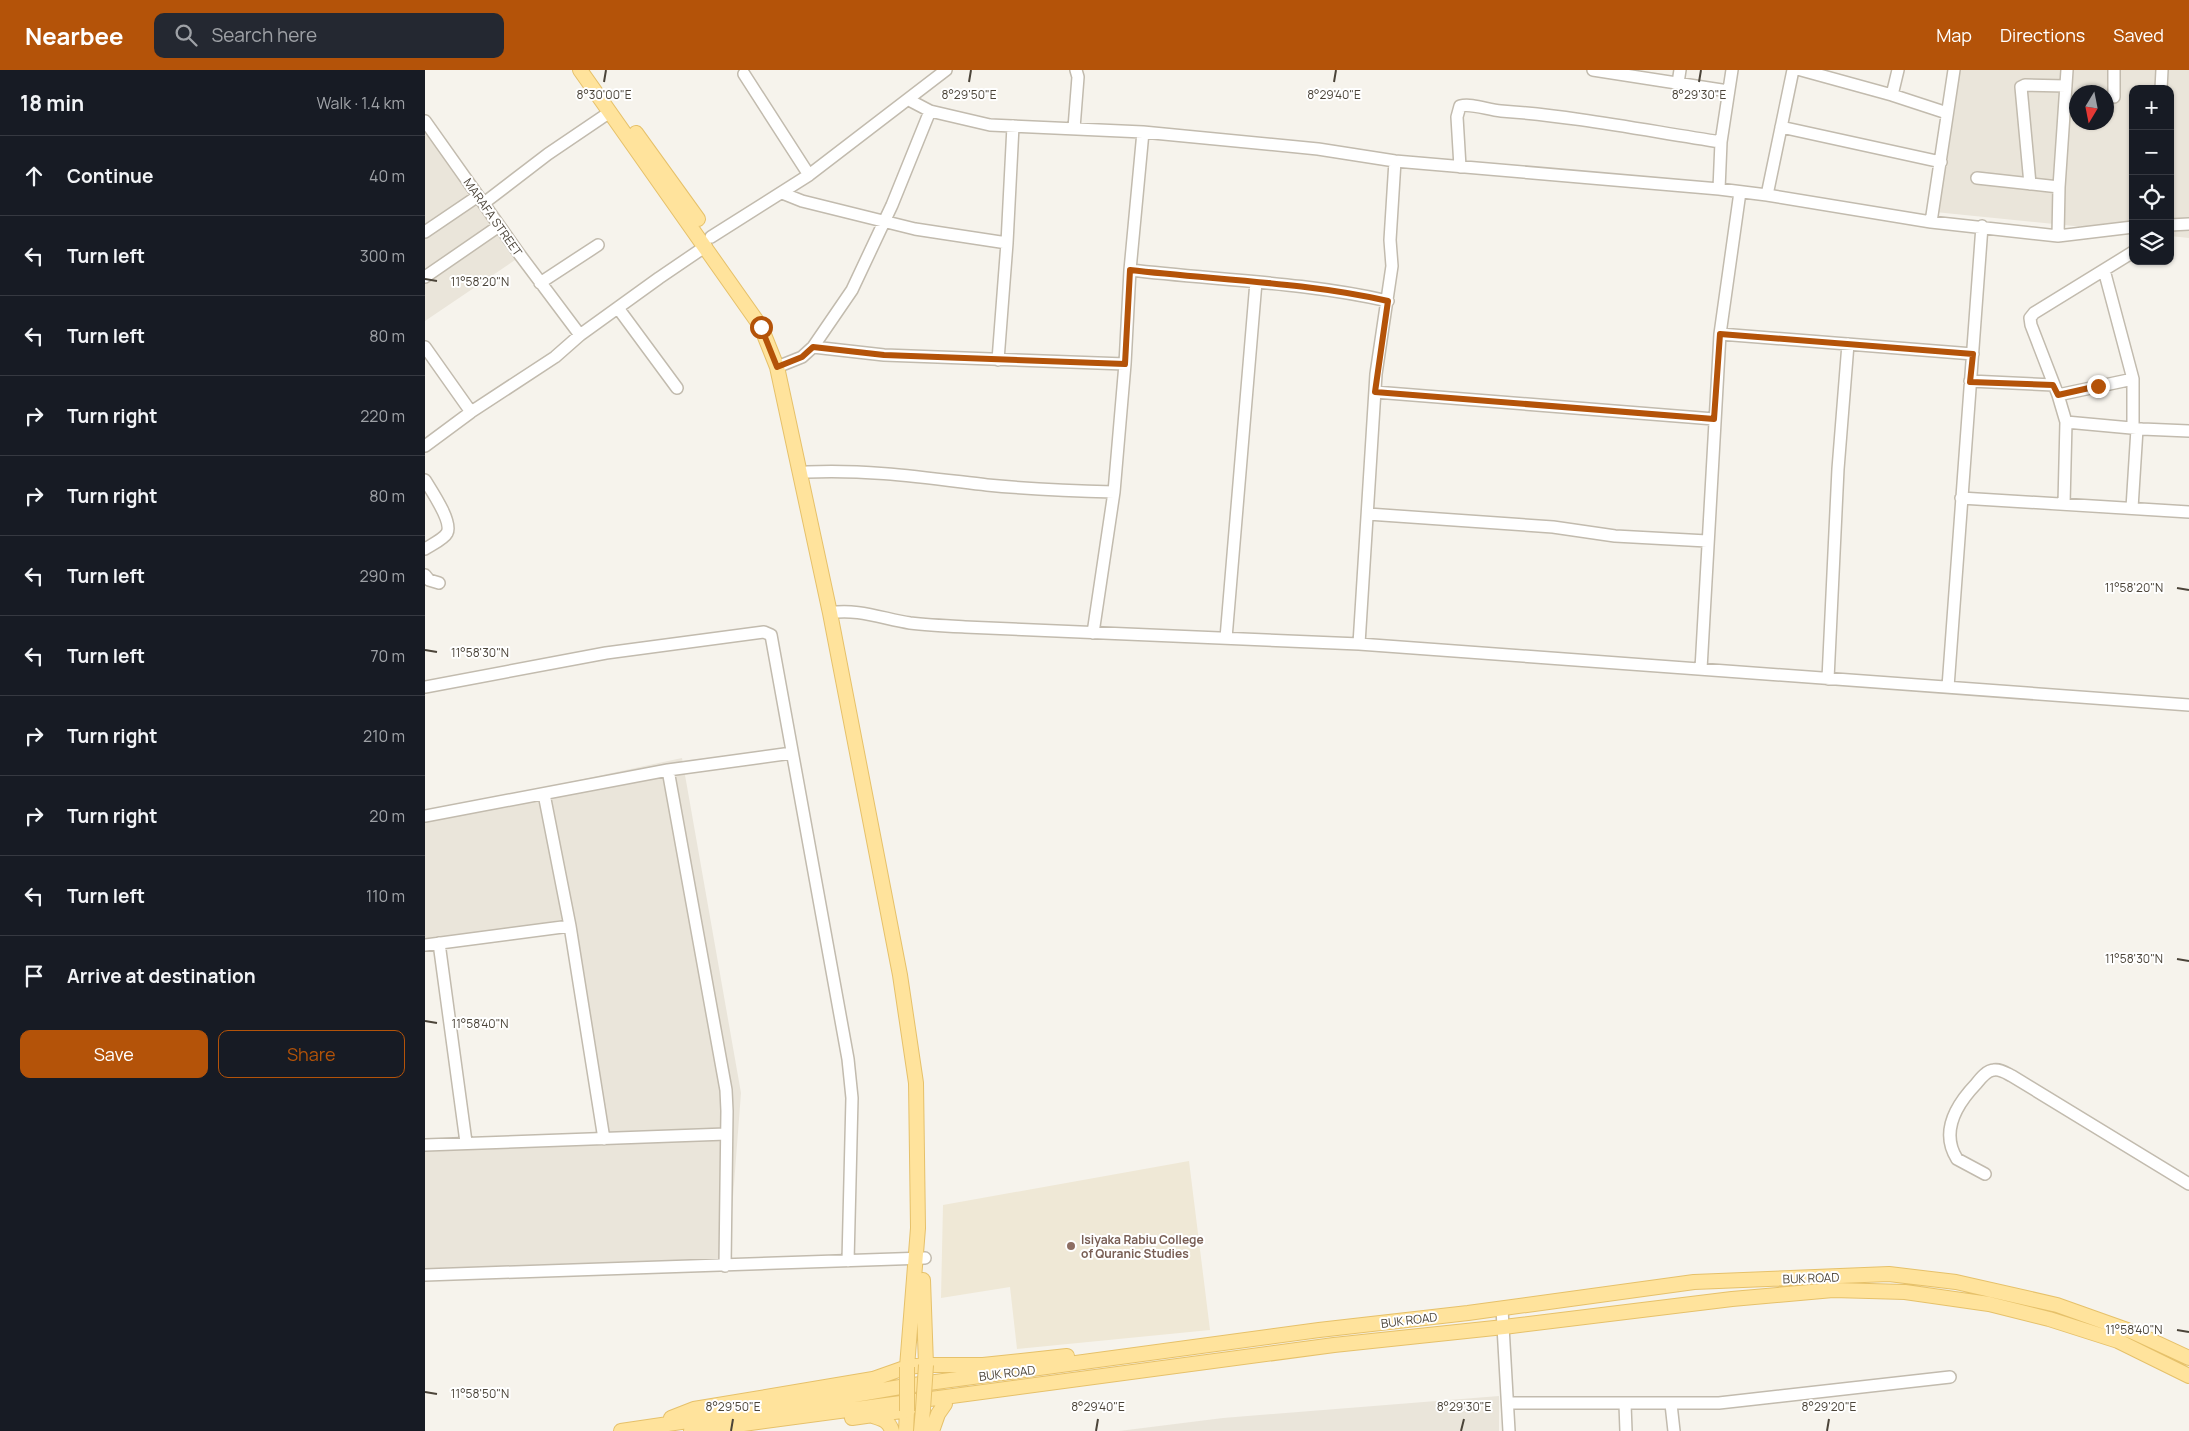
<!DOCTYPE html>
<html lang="en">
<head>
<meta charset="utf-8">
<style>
  body { margin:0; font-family:Manrope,sans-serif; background:#242831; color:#f1f3f6 }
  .controls { position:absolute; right:15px; top:15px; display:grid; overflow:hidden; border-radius:10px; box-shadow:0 1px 4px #0004 }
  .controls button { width:45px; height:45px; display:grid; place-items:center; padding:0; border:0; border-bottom:1px solid #363941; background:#171b24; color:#f1f3f6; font:25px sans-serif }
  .compass { position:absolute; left:1644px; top:15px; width:45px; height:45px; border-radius:50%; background:#171b24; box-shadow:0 1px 4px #0004; rotate:190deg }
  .stop { position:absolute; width:15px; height:15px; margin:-11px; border:4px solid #b45309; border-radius:50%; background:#fff }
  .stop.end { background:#b45309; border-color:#fff; box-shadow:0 1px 5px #0008 }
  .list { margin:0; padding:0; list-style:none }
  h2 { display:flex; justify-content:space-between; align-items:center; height:65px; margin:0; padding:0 20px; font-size:21px }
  h2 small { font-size:16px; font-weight:400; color:#9ea1a6 }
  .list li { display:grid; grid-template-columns:32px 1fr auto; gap:15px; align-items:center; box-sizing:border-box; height:80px; padding:0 20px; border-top:1px solid #363941 }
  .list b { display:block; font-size:19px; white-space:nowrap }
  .list em { font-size:16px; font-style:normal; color:#9ea1a6 }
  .actions { display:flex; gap:10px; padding:15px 20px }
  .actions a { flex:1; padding:11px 0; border:1px solid #b45309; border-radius:10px; text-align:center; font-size:18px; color:#b45309 }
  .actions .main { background:#b45309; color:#fff }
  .icon { flex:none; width:28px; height:28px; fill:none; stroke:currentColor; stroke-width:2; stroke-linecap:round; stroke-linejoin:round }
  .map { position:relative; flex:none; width:1764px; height:1361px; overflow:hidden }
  header { display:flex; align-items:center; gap:30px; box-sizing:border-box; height:70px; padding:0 25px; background:#b45309; color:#fff }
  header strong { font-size:24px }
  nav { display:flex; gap:28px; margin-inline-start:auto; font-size:18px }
  .search { width:350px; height:45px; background:#242831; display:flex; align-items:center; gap:12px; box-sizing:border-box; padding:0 18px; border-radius:10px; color:#9ea1a6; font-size:19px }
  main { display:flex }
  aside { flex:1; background:#171b24 }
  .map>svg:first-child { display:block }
</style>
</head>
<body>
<header>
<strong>Nearbee</strong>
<div class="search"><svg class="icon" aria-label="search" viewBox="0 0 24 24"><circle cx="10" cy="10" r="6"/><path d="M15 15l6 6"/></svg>Search here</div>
<nav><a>Map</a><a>Directions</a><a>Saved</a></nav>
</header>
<main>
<aside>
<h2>18 min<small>Walk · 1.4 km</small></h2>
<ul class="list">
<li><svg class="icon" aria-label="ahead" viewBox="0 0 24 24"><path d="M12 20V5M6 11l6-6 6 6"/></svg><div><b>Continue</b></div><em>40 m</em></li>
<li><svg class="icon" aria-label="left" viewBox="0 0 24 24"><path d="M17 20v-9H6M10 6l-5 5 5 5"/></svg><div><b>Turn left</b></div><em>300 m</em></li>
<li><svg class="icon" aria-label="left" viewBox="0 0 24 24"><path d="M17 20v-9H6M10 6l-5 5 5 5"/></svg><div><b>Turn left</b></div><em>80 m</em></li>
<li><svg class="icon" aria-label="right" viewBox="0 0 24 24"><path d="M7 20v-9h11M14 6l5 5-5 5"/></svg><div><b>Turn right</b></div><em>220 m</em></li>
<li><svg class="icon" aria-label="right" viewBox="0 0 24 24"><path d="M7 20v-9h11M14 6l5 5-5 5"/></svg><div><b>Turn right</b></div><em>80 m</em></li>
<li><svg class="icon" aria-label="left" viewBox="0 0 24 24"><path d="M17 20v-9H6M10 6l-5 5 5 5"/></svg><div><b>Turn left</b></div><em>290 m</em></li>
<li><svg class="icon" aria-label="left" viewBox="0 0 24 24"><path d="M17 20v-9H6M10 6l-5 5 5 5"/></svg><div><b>Turn left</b></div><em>70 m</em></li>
<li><svg class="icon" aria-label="right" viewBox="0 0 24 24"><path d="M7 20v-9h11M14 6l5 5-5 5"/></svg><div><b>Turn right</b></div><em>210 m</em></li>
<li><svg class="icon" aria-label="right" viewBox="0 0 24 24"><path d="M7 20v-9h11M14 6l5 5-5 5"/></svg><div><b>Turn right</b></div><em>20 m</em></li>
<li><svg class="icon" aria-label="left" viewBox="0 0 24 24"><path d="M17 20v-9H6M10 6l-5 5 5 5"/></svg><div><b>Turn left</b></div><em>110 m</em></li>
<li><svg class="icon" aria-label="arrive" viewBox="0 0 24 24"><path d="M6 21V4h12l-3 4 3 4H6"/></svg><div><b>Arrive at destination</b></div></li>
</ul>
<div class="actions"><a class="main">Save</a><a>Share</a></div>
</aside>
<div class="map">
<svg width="1764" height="1361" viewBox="0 0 1764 1361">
  <rect width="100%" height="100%" fill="#f6f3ec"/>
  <path fill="#eae5da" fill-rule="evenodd" d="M1531,0H1764V168L1745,166V19H1708V162L1510,142ZM1652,22H1682V52H1652Z
    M0,46L99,184L0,251Z
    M257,688L316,1023L303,1192L0,1202V1072L177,1065L150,847L0,876V743Z
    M1074,1326V1361H694L798,1348Z"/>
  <path fill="#efe8d6" d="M764,1091L785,1260L592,1279L585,1217L516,1228L518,1135Z"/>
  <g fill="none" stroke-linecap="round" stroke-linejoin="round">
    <defs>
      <path id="minor" d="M1168,0L1303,21
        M1376,0L1467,25L1522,43
        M319,4L384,105
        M1253,13L1255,0
        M1736,19L1737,0
        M1467,25L1473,0
        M1689,27V0
        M484,30L505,41L565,55L718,62L893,79L970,91L1294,119L1342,125L1506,152L1633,166L1708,157
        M0,51L95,185L155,265
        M1356,57L1516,92
        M649,58L653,7L651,0
        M1035,97L1032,47L1035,36C1047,33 1063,40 1076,41C1150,46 1223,61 1296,72
        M1552,108L1634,117
        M1605,114L1596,17L1600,15L1641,16
        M1294,119L1296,72L1307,0
        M357,123L377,131L490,159L582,173
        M1342,125L1368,0
        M59,133L123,84L185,42
        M1506,152L1529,0
        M1745,155L1764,154
        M0,162L53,126
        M1633,166L1634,117L1642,0
        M286,167L384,105L521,0
        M705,200C791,210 879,212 963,231
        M1679,200L1708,309V358
        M0,207L74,156
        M115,213L173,175
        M193,238L252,318
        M1295,264L1548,284
        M0,277L46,342
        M388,277L459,285L700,294
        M573,290L582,173L588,56
        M352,297L377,287L388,277L427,220L467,135L505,41
        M1545,311L1628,315
        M950,322L1289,349
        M1633,325L1708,309
        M1641,352L1717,359L1764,361
        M0,376L46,342L130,287L155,265L234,208L281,176
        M382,402C443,399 502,408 562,415C604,419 646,421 689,422
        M0,410C6,420 28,452 22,463C19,469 6,475 0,479
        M1536,428L1764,442
        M1639,434L1641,352L1633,325L1606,255L1605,248L1609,243L1708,182
        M1707,438L1712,359
        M943,444L1128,457L1190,466L1282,471
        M0,505L4,510L14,513
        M405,543C431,538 459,549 485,553C503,555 522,556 540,557L934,574L1764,635
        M668,563L689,422L700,294L705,200L718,62
        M801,568L831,212
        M934,574L951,304L967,196L965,170L970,91
        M1276,599L1295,264L1315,122
        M1403,609L1413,399L1423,274
        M0,617L181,583L339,562L346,565L423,989L427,1028L423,1191
        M1523,617L1557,156
        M243,700L301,1020L302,1041L300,1196
        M119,724L145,856L179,1069
        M0,746L243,700L367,683
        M14,873L41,1072
        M0,875L145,856
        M0,1075L301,1064
        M1560,1104L1532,1089C1515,1062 1531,1035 1551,1014C1555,1009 1562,1000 1569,1000C1575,999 1581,1003 1587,1006L1764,1114
        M0,1205L500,1188
        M1077,1239L1084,1361
        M1083,1333H1294L1525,1307
        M1200,1334L1201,1361
        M1246,1334L1249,1361"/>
      <path id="major" d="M155,0L336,257L352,297L405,543L475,905L491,1013L493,1158L482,1297
        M211,63L273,149
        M498,1210L501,1295
        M448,1346C458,1349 464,1351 467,1361
        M246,1348L269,1339L448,1309L482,1297L501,1295H558L642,1286
        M427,1348L483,1340
        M196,1361L371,1335L481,1316L894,1260L1043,1243L1269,1212L1464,1204L1531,1212L1632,1235L1708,1262L1764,1288
        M266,1361L909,1275L1079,1257L1307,1229L1408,1220L1480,1222L1564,1234L1624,1249L1693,1271L1764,1306
        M481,1361L482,1341
        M496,1361L498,1339
        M507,1361L513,1344L520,1334"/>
    </defs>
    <use href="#minor" stroke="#c2bbae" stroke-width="14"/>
    <use href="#major" stroke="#e6c16a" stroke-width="16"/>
    <use href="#minor" stroke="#fff" stroke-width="11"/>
    <use href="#major" stroke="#ffe39c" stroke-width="14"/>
    <defs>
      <path id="major-bridge" d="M498,1339L501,1295
        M482,1341V1297"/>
    </defs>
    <use href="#major-bridge" stroke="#e6c16a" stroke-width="16" stroke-linecap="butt"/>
    <use href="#major-bridge" stroke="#ffe39c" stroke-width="14"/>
  </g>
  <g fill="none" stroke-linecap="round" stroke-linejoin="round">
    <path stroke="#b45309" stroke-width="6" d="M336,257L352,297L377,287L388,277L459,285L700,294L705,200C791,210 879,212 963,231L950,322L1289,349L1295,264L1548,284L1545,312L1628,315L1633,325L1673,316"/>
  </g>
  <path fill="none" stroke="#4b4439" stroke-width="2" d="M179,12L181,0M544,12L546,0M909,12L911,0M1274,12L1276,0M0,209L12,211M1752,518L1764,520M0,580L12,582M1752,889L1764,891M0,951L12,953M1752,1260L1764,1262M0,1322L12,1324M306,1361L308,1349M671,1361L673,1349M1036,1361L1039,1349M1402,1361L1404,1349"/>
  <circle fill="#8d6e63" stroke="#fff" stroke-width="2" cx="646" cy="1176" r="5"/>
  <g text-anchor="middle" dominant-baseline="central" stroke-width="4" stroke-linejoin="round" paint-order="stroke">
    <g font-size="12" fill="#4b4439" stroke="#fff">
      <text transform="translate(68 147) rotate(55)">MARAFA STREET</text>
      <text transform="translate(1386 1208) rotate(-2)">BUK ROAD</text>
      <text transform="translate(984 1250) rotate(-7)">BUK ROAD</text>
      <text transform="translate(582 1303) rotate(-7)">BUK ROAD</text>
    </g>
    <g font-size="12" font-weight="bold" fill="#785e54" stroke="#fff" text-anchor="start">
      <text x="656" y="1169">Isiyaka Rabiu College<tspan x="656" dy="14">of Quranic Studies</tspan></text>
    </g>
  </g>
  <g font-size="12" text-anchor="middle" fill="#4b4439" stroke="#fff" stroke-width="4" stroke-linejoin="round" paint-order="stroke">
    <text x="179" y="29">8°30'00"E</text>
    <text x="544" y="29">8°29'50"E</text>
    <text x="909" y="29">8°29'40"E</text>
    <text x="1274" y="29">8°29'30"E</text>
    <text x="55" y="216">11°58'20"N</text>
    <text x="1709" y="522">11°58'20"N</text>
    <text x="55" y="587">11°58'30"N</text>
    <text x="1709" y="893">11°58'30"N</text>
    <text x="55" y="958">11°58'40"N</text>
    <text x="1709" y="1264">11°58'40"N</text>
    <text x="55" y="1328">11°58'50"N</text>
    <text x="308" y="1341">8°29'50"E</text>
    <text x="673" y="1341">8°29'40"E</text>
    <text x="1039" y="1341">8°29'30"E</text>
    <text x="1404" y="1341">8°29'20"E</text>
  </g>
</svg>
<div class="controls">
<button>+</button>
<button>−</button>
<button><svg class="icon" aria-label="locate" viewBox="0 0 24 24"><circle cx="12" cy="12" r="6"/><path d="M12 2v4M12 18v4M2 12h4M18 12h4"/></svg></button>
<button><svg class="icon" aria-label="layers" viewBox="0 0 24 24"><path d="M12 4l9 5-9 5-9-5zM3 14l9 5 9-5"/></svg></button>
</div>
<svg class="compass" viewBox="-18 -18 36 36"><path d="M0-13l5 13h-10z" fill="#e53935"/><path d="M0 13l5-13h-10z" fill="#9ea1a6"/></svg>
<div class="stop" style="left:336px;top:257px"></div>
<div class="stop end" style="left:1673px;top:316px"></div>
</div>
</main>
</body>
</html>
